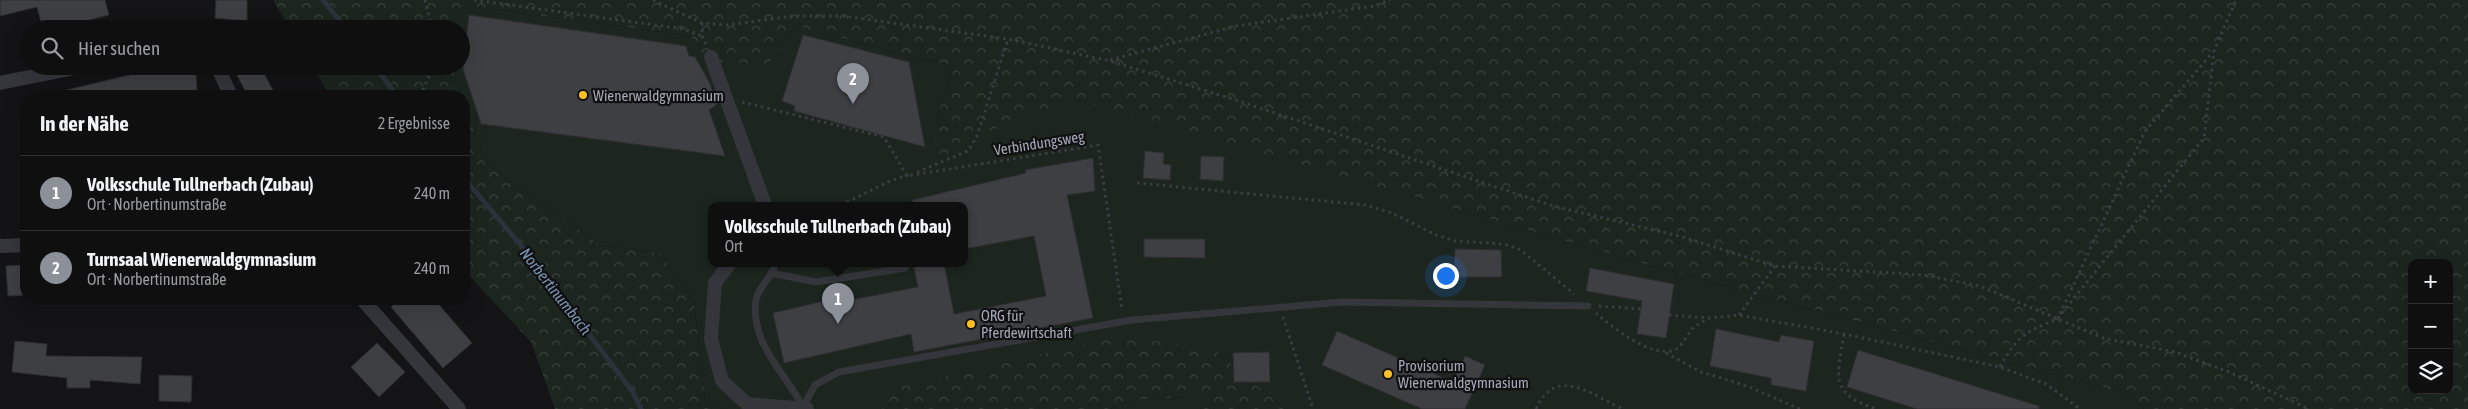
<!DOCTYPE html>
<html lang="de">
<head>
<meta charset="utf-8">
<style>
  body { margin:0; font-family:"Asap Condensed",sans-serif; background:#181819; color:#f1f3f6 }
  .controls { position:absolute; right:15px; bottom:15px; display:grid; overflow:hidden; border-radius:10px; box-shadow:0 5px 20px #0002 }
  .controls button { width:45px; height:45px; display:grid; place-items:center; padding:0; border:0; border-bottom:1px solid #2f2f30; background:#0f0f10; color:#f1f3f6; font:25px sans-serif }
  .you { position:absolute; left:1445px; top:275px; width:18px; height:18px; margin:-12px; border:4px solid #fff; border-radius:50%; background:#1a73e8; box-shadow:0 0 0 8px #1a73e833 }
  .badge { display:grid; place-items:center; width:32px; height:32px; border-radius:50%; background:#8c9099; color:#fff; font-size:16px; font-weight:700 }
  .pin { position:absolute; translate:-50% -41px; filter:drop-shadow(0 1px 2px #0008) }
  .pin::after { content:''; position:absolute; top:26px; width:18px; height:15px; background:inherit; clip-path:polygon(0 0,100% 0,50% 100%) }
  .popup { position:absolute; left:708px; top:202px; width:260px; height:65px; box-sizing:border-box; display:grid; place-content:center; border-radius:10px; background:#0f0f10; filter:drop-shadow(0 1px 4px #0005); font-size:16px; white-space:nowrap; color:#9b9c9f }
  .popup b { font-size:19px; color:#f1f3f6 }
  .popup::after { content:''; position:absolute; left:50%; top:100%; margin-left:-10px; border:10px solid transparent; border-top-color:#0f0f10 }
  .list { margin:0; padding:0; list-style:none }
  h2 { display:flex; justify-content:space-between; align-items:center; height:65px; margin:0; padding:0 20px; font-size:21px }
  h2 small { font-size:16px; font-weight:400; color:#9b9c9f }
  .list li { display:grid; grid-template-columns:32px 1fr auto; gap:15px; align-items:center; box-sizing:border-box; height:75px; padding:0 20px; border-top:1px solid #2f2f30 }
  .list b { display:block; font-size:19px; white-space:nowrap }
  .list p { margin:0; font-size:16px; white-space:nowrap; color:#9b9c9f }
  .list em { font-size:16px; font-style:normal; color:#9b9c9f }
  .icon { flex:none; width:28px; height:28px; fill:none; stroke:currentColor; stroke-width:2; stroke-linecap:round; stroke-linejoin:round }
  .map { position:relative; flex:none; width:2468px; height:409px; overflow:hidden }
  .search { position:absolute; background:#0f0f10; box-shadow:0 5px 20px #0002; left:20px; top:20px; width:450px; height:55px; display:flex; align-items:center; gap:12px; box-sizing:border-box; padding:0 18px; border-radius:28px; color:#9b9c9f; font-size:19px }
  .panel { position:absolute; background:#0f0f10; box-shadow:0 5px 20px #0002; left:20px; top:90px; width:450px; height:215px; border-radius:20px }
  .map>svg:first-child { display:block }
</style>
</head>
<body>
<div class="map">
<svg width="2468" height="409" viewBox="0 0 2468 409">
  <defs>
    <pattern id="forest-crowns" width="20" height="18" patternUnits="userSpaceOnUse" patternTransform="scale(1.25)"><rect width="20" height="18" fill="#1c251e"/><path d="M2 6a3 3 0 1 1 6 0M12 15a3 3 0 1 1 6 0" fill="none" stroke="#3a423c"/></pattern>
  </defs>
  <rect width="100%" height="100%" fill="#141416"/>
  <path fill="#1c251e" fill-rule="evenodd" d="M468,6L691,36L769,64L795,26L955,67L934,124L969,143L998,76L1645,264L2127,394L2144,409H1285L1211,347L884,391L882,409H723L705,399L694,302L660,253L600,245L485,163L452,66H461V29H442ZM712,205H964V263H712Z
    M1198,397L1201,409H1110L1133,400Z"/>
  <path fill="url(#forest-crowns)" fill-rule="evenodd" d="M273,0H2468V409H2144L2127,394L1645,264L1074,99L977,136L998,77L969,143L948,155L935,153L934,124L955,67L795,26L769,64L708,62L691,36L468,6L442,29H290ZM2412,263H2449V390H2412Z
    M312,66H452L462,96H330Z
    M464,101L485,163L600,245L660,253L694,302L705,399L723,409H555L531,342L464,270Z
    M1115,337L1211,347L1285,409H1201L1197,397L1133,400L1110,409H882L883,391Z"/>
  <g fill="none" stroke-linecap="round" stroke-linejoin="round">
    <path stroke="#2a333b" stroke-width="5" d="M323,0L346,29
      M375,66L397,96
      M464,178L524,249L633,392L641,409"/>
  </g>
  <path fill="#3e3f43" stroke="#2f2e33" d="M0,0H105L109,15L54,29H43L37,7L0,16Z
    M216,0H247V21L215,18Z
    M469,15L686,46L689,56L695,57L710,84L717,104L709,110L725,156L481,124L463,69Z
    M803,35L909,62L925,147L794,111L795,106L782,101Z
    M151,66H193L196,76L197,90L186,96H59L58,92L151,70Z
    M232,66H260L276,96H248Z
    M1145,151L1164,153L1163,164L1171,165L1170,180L1143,178Z
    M1201,156L1224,157L1223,181L1200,179Z
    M1093,158L1095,191L1067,195L1093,318L914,352L911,334L784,363L773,313L845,296L846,301L918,287L913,263H944L954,314L1046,296L1034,236L964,249V205H913L912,200L1026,173L1025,170Z
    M1144,239H1205V258L1144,257Z
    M1455,249L1501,250L1502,277H1454Z
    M26,265V295L8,296L6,266Z
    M1590,268L1674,284L1666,338L1637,334L1642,301L1586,291Z
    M400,299H434L472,343L443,368L391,307Z
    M1716,329L1779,342L1781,335L1814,341L1806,391L1771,385V378L1710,366Z
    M1337,331L1453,382L1465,356L1485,365L1465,409H1422L1322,365Z
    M15,341L47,344L46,356L142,357L140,384L90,380V388H67V378L12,372Z
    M377,343L405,372L379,397L351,367Z
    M1858,350L2039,406V409H1917L1847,387Z
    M1269,352L1270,382H1234L1233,353Z
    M159,375L192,376L191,402L159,401Z"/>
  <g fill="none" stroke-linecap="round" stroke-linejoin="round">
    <path stroke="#3b3d43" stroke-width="3" stroke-dasharray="2.5 4" stroke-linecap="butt" d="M425,0L432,29
      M474,0L684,29L702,36
      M653,0L702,23L728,25L793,16H843L1008,39L1110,61L1242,102L1553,206L1679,236L1775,266L1924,275L1980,286L2103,338L2175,352L2229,372L2309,409
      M702,23V36L706,44
      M1110,60L1236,26L1374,6L1390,0
      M420,96L434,66
      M742,102L884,137L907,176L1098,145L1122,309
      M917,172L968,151L977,136L1008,39
      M1137,183L1366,205L1392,213L1436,235L1455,241L1504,244L1521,250L1574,294
      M841,205L892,180L909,175
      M1599,306L1641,309
      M1596,313C1611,327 1656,361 1676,349C1684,344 1687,334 1693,328C1698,324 1704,321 1710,318
      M2060,314L2145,131L2213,52
      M1669,315L1710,318L1739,315L1844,334L2000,367L2046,384L2080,409
      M1739,315L1775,266
      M1283,317L1313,409
      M1844,334C1837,377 1829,393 1876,409
      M1666,353L1701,372L1747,386L1800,409
      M2000,367C2018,335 2024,333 2057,319L2204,138L2214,51L2236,0
      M1536,409C1556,365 1590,394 1623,409"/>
    <path stroke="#35363c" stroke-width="7" d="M776,263C773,276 758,287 756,300C750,344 785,372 803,407
      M771,273L816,282L905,268
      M803,407L815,385L839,372L1132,320L1342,302L1588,306"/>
    <path stroke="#35363c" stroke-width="14" d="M711,57L765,205
      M217,66L231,96
      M0,83L85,66
      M0,246L26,245
      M730,263L715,283L711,339L722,381L747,404L807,409
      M362,299L459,409"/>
  </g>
  <g fill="#fcbf27" stroke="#100f11" stroke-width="2">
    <circle cx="583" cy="95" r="5"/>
    <circle cx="971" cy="324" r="5"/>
    <circle cx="1388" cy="374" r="5"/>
  </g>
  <g text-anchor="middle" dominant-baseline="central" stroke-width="4.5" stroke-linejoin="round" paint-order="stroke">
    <g font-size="15" fill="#a5aab7" stroke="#100f11" text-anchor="start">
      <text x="593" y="95">Wienerwaldgymnasium</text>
      <text x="981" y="315">ORG für<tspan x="981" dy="17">Pferdewirtschaft</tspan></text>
      <text x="1398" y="365">Provisorium<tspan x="1398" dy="17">Wienerwaldgymnasium</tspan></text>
    </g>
    <g font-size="15" fill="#a5aab7" stroke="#100f11">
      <text transform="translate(1039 143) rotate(-9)">Verbindungsweg</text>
    </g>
    <g font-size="16" font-style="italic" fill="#7a96b5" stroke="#100f11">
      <text transform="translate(556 291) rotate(52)">Norbertinumbach</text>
    </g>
  </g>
</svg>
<div class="controls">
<button>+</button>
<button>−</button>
<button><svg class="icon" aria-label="layers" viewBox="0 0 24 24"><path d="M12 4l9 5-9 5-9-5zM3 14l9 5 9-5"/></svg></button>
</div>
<div class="you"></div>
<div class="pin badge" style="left:838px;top:324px">1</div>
<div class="popup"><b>Volksschule Tullnerbach (Zubau)</b>Ort</div>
<div class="pin badge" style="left:853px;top:104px">2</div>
<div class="search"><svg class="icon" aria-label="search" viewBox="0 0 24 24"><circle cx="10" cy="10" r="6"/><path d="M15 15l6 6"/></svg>Hier suchen</div>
<section class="panel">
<h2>In der Nähe<small>2 Ergebnisse</small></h2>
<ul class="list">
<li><span class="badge">1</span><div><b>Volksschule Tullnerbach (Zubau)</b><p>Ort · Norbertinumstraße</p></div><em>240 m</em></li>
<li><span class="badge">2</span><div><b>Turnsaal Wienerwaldgymnasium</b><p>Ort · Norbertinumstraße</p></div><em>240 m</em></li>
</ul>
</section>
</div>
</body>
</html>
